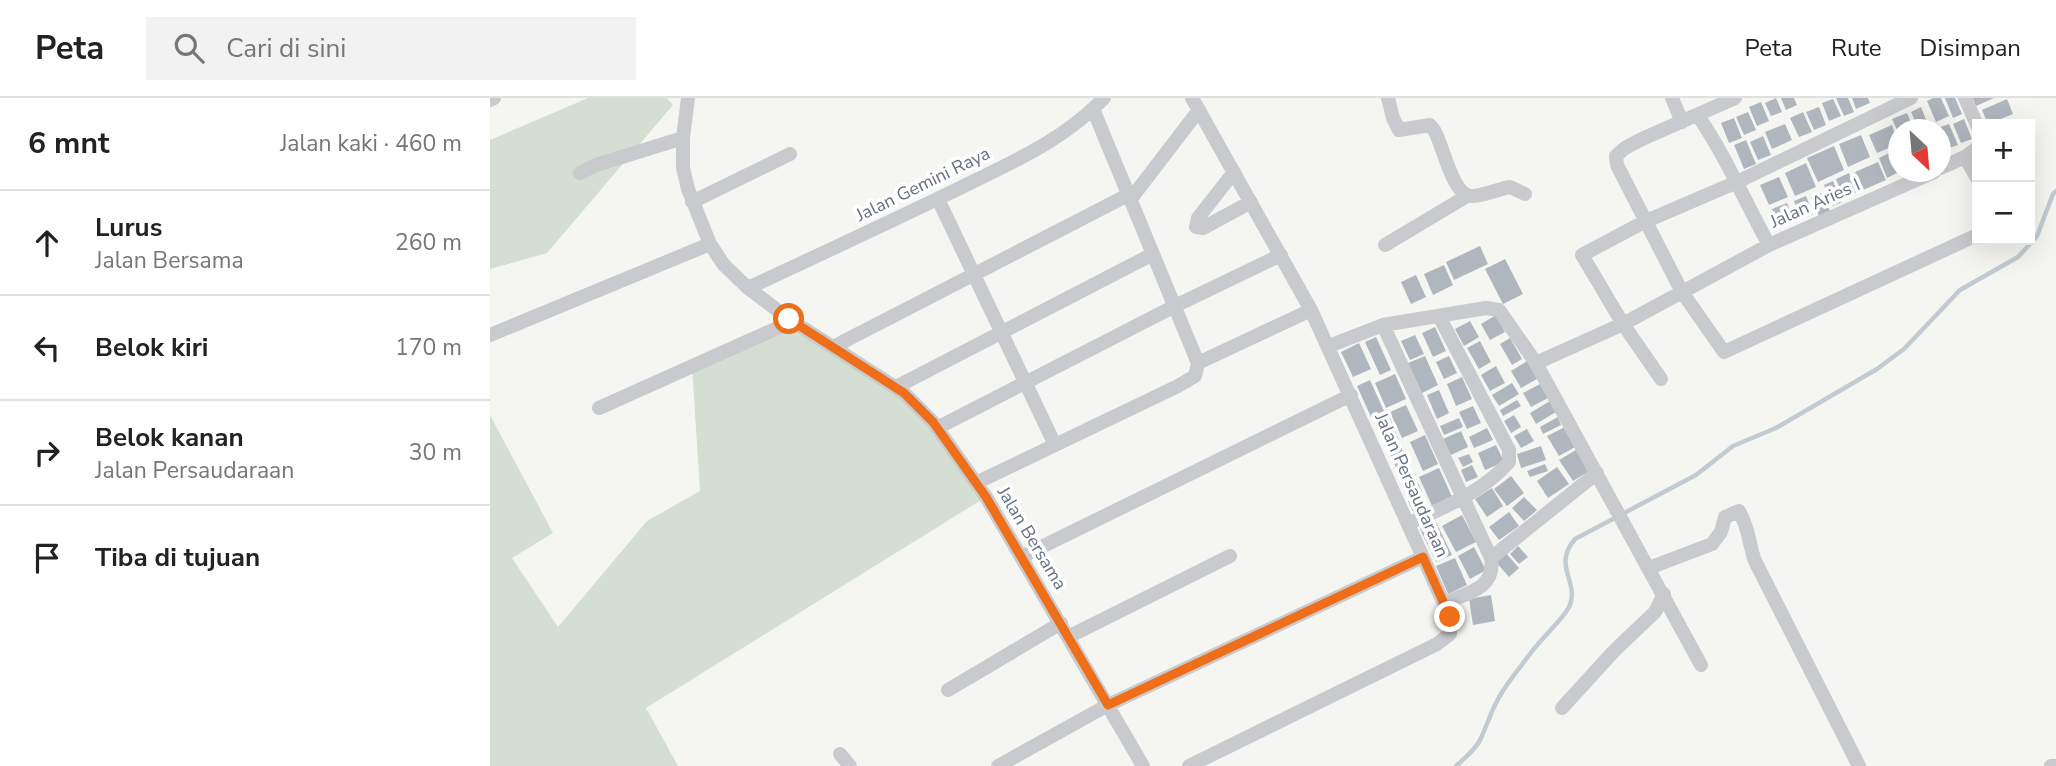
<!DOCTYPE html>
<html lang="id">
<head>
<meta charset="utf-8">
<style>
  body { margin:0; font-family:"Nunito Sans",sans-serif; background:#f2f2f2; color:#222 }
  .controls { position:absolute; right:21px; top:21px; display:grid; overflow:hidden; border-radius:0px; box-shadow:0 7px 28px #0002 }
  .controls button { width:63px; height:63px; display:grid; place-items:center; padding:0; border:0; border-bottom:2px solid #e0e0e0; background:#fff; color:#222; font:35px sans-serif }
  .compass { position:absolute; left:1398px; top:21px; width:63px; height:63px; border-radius:50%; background:#fff; box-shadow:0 7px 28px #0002; rotate:154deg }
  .stop { position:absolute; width:21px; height:21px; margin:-16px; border:5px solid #ef6e19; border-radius:50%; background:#fff }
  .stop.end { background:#ef6e19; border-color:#fff; box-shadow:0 2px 7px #0008 }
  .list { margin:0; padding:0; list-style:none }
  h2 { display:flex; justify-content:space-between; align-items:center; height:91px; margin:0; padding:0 28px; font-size:30px }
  h2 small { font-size:23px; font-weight:400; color:#767676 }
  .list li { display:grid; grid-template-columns:46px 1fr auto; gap:21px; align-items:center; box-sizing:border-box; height:105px; padding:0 28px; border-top:2px solid #e0e0e0 }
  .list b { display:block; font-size:26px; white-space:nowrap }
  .list p { margin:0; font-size:23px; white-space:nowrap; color:#767676 }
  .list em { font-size:23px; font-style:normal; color:#767676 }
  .icon { flex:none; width:38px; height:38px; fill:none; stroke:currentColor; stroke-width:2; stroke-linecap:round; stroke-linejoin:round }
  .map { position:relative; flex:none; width:1566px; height:668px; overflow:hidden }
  header { display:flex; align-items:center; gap:42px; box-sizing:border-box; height:98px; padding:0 35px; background:#fff; border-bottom:2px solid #e0e0e0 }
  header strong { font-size:33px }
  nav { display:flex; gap:38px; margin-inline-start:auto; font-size:24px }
  .search { width:490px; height:63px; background:#f2f2f2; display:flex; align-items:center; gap:18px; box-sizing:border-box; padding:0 24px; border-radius:0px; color:#767676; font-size:26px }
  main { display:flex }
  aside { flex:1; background:#fff }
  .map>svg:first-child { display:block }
</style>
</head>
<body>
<header>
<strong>Peta</strong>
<div class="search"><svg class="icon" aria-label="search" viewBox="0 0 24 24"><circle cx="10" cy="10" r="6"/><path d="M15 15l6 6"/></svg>Cari di sini</div>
<nav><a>Peta</a><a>Rute</a><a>Disimpan</a></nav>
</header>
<main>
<aside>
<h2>6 mnt<small>Jalan kaki · 460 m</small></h2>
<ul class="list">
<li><svg class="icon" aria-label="ahead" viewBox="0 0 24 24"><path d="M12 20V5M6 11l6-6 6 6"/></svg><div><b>Lurus</b><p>Jalan Bersama</p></div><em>260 m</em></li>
<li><svg class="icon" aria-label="left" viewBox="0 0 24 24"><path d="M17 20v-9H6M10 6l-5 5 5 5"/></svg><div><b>Belok kiri</b></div><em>170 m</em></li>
<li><svg class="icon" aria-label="right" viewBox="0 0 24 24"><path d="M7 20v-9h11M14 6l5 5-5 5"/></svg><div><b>Belok kanan</b><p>Jalan Persaudaraan</p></div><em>30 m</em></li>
<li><svg class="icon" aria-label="arrive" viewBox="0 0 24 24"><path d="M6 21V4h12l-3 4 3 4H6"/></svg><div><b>Tiba di tujuan</b></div></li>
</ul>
</aside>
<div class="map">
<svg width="1566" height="668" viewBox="0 0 1566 668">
  <rect width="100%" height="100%" fill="#f5f6f2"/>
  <path fill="#d5ded3" d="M98,0H177L183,7L57,155L0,171V42Z
    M303,223L414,295L496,399L156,610L188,668H0V317L63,435L22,460L68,529L157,423L210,393L202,269Z"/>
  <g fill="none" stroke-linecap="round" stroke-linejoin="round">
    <path stroke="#c3cbd2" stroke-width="4.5" d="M966,668C975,660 986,651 991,640C998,625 1002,610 1011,596C1020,581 1032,567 1043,552C1051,541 1076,518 1080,507C1089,483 1062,468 1085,441L1206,377L1243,348L1286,330L1387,271L1414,251L1470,192L1528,159L1547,138L1563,96L1566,93"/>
  </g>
  <path fill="#b0b6bd" d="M1286,0L1292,14L1281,18L1275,5Z
    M1291,0H1304L1307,7L1296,12Z
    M1346,0H1358L1364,14L1354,18Z
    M1362,0H1378L1380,5L1366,11Z
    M1443,0H1451L1459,18L1446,24L1437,3Z
    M1455,0H1465L1472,16L1463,20Z
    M1483,0H1504L1486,8Z
    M1343,1L1351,18L1339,23L1332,5Z
    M1517,1L1523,16L1498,26L1492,12Z
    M1271,4L1279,23L1267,28L1259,9Z
    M1329,9L1336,27L1324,32L1316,14Z
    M1431,9L1440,32H1429L1421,14Z
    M1258,14L1266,32L1254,37L1246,19Z
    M1313,14L1322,34L1309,39L1300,20Z
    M1417,15L1424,32H1407L1402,21Z
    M1244,20L1252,40L1239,45L1231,25Z
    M1474,21L1482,41L1471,45L1463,26Z
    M1295,26L1302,42L1282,51L1275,34Z
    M1459,26L1468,47L1456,51L1450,38V32L1445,31Z
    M1402,27L1408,46L1387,55L1379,37Z
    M1371,37L1380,59L1358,69L1349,46Z
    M1273,38L1281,57L1268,62L1260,44Z
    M1256,42L1266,66L1254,71L1244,47Z
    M1344,48L1354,72L1328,84L1317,60Z
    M1408,52V73L1401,55Z
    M1399,55L1407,75L1397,80L1389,60Z
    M1388,64L1396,82L1373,92L1365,74Z
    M1316,65L1326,89L1305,98L1295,75Z
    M1359,75L1367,94L1354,100L1346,81Z
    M1289,79L1298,99L1279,107L1270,87Z
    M1343,83L1352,104L1343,108L1334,87Z
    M1332,95L1340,113L1329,118L1321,99Z
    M1316,98L1323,116L1311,121L1304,103Z
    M1297,105L1304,121L1289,128L1282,111Z
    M990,148L998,166L964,182L956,164Z
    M1015,161L1033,196L1013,206L995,171Z
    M954,167L963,187L943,197L934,176Z
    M926,177L936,199L921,206L911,184Z
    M1006,217L1015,234L1000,242L991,226Z
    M980,223L989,239L974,248L965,231Z
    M945,229L956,253L943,259L932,235Z
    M925,237L934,256L920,262L911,243Z
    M886,239L901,272L890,277L875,244Z
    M1020,240L1032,261L1022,267L1010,246Z
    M990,243L1001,264L989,271L977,250Z
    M869,245L881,271L863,279L851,254Z
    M935,258L948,287L932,295L918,265Z
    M959,258L967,275L954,281L946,264Z
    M1037,263L1047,281L1031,290L1021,273Z
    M1006,268L1015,285L1000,293L991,277Z
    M905,276L916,301L896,310L885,285Z
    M972,279L982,301L966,308L957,286Z
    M880,282L894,313L881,319L867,288Z
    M1022,285L1029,296L1009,308L1002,297Z
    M1050,286L1058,300L1041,309L1033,295Z
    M949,292L959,315L947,321L937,297Z
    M1027,302L1031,308L1013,318L1010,312Z
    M1060,303L1066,314L1046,326L1040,315Z
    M916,307L928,333L912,340L900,314Z
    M983,308L991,325L977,331L969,314Z
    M1024,317L1031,329L1021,335L1014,323Z
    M899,318L909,342L895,348L885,325Z
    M1068,319L1071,327L1053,336L1050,329Z
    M969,320L973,329L954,337L950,328Z
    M1077,328L1087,348L1069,358L1057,338Z
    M997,330L1003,342L984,350L979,339Z
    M1037,331L1044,343L1031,350L1024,338Z
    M971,333L978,349L961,357L953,341Z
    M935,337L948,366L933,373L920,344Z
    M910,347L921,371L909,376L898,352Z
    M1006,347L1014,364L995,372L988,355Z
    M1051,348L1056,362L1031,370L1027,356Z
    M1086,352L1099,373L1083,383L1069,362Z
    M979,356L983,364L973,369L968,360Z
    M1055,366L1058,373L1040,379L1037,373Z
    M982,367L988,379L976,384L971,372Z
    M1067,369L1079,386L1058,400L1047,383Z
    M949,370L963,401L943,410L929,379Z
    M1021,378L1034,395L1017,408L1004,391Z
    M926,381L932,393L920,399L914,386Z
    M1002,390L1013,408L997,419L985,401Z
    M930,397L937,412L925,418L918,403Z
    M1034,399L1047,412L1034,423L1022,410Z
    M1019,414L1029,428L1009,442L999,429Z
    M972,417L986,444L966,454L952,428Z
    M946,424L962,457L946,464L930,431Z
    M1028,448L1038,459L1029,466L1020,456Z
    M984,449L996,472L980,481L968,458Z
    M1015,454L1029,470L1019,479L1005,463Z
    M965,460L977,487L958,496L946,468Z
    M1001,497L1005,523L983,527L979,501Z"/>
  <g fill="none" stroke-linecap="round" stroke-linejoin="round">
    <path stroke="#c8cace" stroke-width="14" d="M198,0L193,40V70L198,91L220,146L234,167L258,190L299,221L414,295L443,324L496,399L653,668
      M898,0L903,20L909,32L940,27L944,32C953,46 962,97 981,98C994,98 1008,91 1020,89L1035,96
      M1182,0L1192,24
      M1245,0L1152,41L1135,50L1126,58L1127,67L1192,194L1234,254L1487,137
      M1475,0L1487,27
      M0,2L4,0
      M603,11L708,265L821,212
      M1208,18C1236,58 1255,104 1279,147L1444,74
      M1475,59L1487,80
      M1450,70L1475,59L1487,50
      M744,74L708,120L706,129L713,130L761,104
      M90,75L106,67L193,40
      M448,101L565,347
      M640,102L709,12
      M202,104L300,56
      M895,147L977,98
      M258,190C329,157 400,124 470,90C522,64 573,43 614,0
      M893,227L1001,460C1006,491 977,495 954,505
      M0,237L220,146
      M839,248L893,227L996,210L1009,212L1046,265L1211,567
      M343,249L638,97
      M1046,265L1133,226L1279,147
      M1171,281L1133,226L1092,157L1154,124L1247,84L1421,0
      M406,289L663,156
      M109,310L303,223
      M447,330L685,208L791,157
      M486,385L688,288L705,278L708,265
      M918,426C954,409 993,394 1019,364V352L949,218
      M531,459L861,297
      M1001,460L1107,375
      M1159,470L1222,446L1231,434L1235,419L1249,413C1260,432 1258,444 1265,463L1369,668
      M578,539L740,458
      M458,592L571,525
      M1072,610L1124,553L1165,514L1174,496
      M350,656L360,668
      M508,668L618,607L933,459
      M699,668L947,546L960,536V519L821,212L702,0
      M1561,668H1566"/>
  </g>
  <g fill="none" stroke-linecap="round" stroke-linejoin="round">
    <path stroke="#ef6e19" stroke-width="9" d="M299,221L414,295L443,324L496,399L618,607L933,459L960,519"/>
  </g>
  <g text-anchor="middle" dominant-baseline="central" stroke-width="7" stroke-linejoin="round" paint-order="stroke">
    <g font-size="18" fill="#637085" stroke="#fff">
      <text transform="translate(433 86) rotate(-26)">Jalan Gemini Raya</text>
      <text transform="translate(1325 105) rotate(-24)">Jalan Aries I</text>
      <text transform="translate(922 387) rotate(66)">Jalan Persaudaraan</text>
      <text transform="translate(542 440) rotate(59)">Jalan Bersama</text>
    </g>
  </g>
</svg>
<div class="controls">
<button>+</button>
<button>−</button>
</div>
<svg class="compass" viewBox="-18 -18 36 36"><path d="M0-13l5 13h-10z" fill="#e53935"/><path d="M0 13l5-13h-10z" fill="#767676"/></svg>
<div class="stop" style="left:299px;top:221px"></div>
<div class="stop end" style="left:960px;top:519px"></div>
</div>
</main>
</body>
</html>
